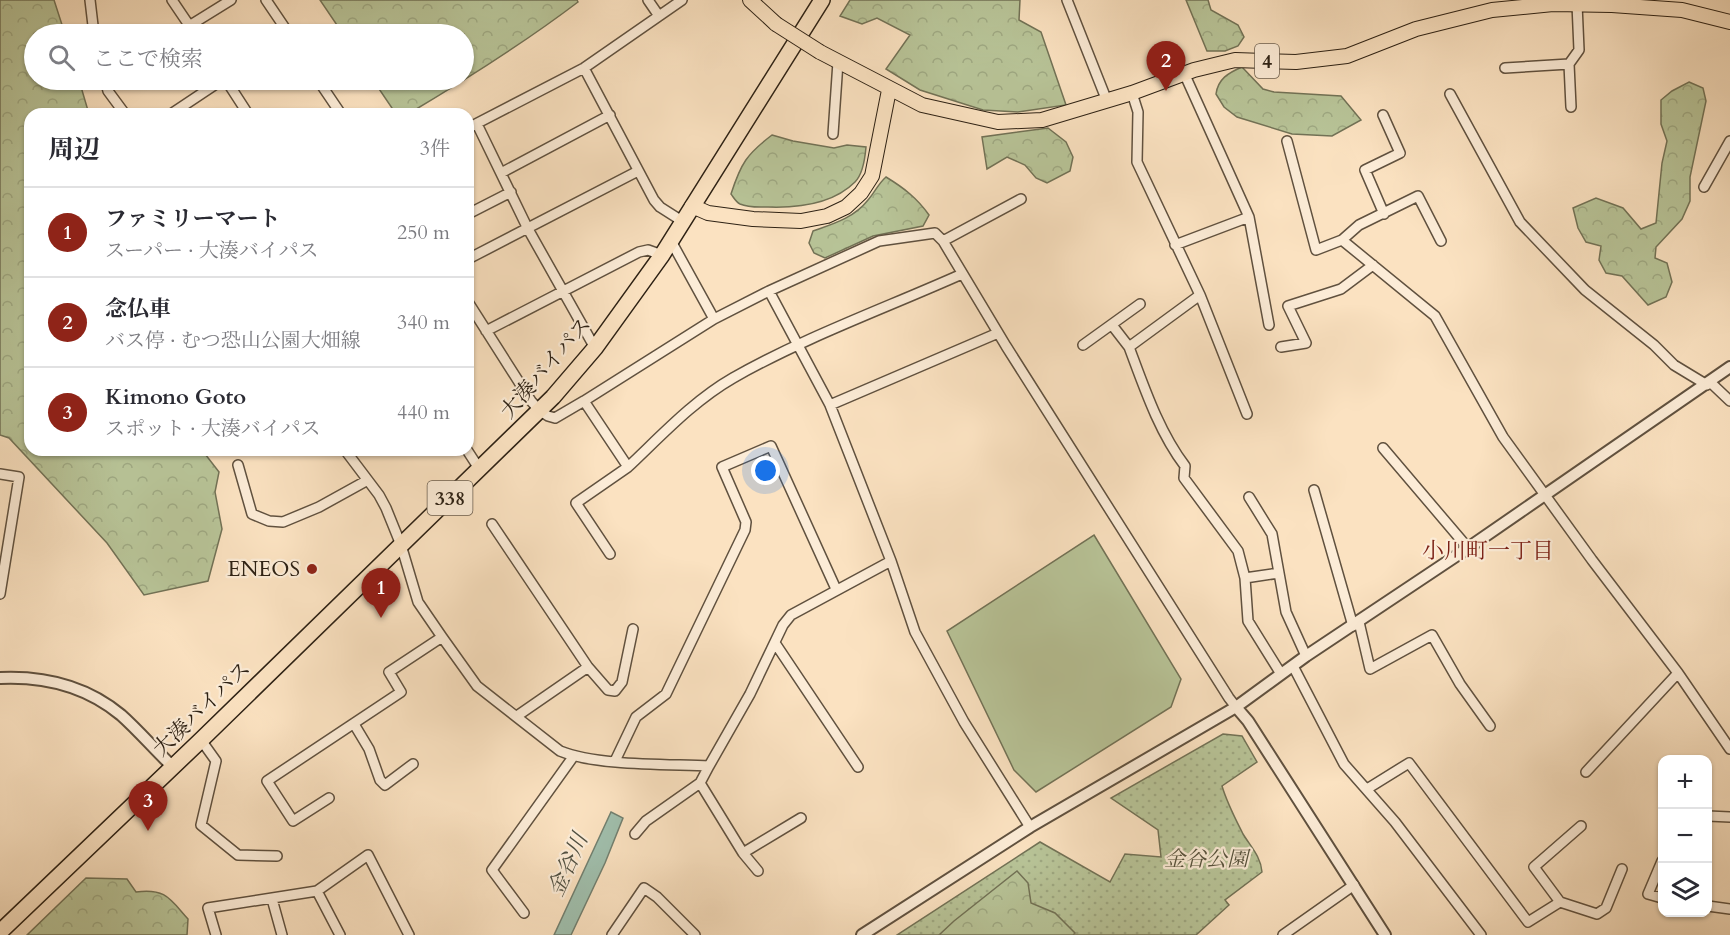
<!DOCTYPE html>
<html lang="ja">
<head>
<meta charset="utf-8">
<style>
  body { margin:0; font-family:Cardo,"Noto Serif JP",serif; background:#f7f7f7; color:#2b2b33 }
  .controls { position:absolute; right:18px; bottom:18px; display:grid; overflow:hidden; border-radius:12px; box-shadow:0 2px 4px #0004 }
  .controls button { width:54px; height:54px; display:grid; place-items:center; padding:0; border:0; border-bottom:2px solid #e1e1e2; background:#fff; color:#2b2b33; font:30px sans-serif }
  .you { position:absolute; left:766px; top:471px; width:21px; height:21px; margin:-15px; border:4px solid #fff; border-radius:50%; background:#1a73e8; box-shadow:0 0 0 9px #1a73e833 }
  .badge { display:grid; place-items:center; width:39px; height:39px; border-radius:50%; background:#8f2418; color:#fff; font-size:20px; font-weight:700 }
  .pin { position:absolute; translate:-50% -50px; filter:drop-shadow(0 2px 3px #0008) }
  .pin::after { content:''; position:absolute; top:32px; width:21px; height:18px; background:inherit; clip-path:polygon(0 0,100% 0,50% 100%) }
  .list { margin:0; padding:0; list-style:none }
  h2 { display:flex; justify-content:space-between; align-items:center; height:78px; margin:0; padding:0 24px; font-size:26px }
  h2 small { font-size:20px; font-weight:400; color:#7c7c81 }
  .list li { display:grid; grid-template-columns:39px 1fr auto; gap:18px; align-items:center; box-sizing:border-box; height:90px; padding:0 24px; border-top:2px solid #e1e1e2 }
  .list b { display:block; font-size:22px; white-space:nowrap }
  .list p { margin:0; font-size:20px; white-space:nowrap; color:#7c7c81 }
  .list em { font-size:20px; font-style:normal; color:#7c7c81 }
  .icon { flex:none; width:33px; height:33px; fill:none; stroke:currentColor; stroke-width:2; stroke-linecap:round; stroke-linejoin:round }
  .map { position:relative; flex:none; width:1730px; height:935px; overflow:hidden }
  .search { position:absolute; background:#fff; box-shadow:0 2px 4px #0004; left:24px; top:24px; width:450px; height:66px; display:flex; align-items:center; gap:15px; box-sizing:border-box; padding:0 21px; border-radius:33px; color:#7c7c81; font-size:22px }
  .panel { position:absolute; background:#fff; box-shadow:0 2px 4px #0004; left:24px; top:108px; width:450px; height:348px; border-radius:18px }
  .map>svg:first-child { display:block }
</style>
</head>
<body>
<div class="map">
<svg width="1730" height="935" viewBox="0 0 1730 935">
  <defs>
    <pattern id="grass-dots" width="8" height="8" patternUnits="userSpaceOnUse" patternTransform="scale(1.5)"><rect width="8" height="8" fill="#b8c498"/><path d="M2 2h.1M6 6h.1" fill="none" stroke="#9ea882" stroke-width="1.8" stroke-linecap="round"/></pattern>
    <pattern id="forest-crowns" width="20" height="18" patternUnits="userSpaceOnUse" patternTransform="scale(1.5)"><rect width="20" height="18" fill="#b8c498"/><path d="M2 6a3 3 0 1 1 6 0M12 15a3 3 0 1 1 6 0" fill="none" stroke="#9ea882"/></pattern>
  </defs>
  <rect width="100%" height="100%" fill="#fbe2c1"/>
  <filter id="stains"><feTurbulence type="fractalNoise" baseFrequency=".00333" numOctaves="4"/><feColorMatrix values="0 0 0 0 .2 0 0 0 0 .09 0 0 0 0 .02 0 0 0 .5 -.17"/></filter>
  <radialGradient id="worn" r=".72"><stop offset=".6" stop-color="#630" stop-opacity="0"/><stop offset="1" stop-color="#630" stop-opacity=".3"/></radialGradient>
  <path fill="url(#grass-dots)" stroke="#727256" stroke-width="1.5" d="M1223,734L1242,736L1257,762L1222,786C1227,803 1235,818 1243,834C1251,847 1261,857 1262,872L1225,900L1229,905L1196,935H897L1040,842L1110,882L1125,854L1161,857L1158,830L1111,798Z"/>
  <path fill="url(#forest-crowns)" stroke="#727256" stroke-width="1.5" d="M0,0H54L65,34H34V80H79L89,114H30V450H202L219,472L215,492L222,529L208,581L144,595L107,543L9,438L0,435Z
    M320,0H577L578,2C524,43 467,79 408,114H396L373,80H464V34H343Z
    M850,0H1020L1019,20L1041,32L1066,105L1018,112L983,110L920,90L886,69L910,35L877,18L862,24L840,16Z
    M1186,0H1208L1211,10L1238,25L1244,37L1238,46L1225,51H1207Z
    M1242,67L1263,89L1274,92L1341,96L1361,120L1332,136L1292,134L1237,117L1224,107L1216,94C1218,79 1228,73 1242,67Z
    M1689,82L1703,88L1706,101L1690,177V201L1682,219L1656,247L1655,258L1667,263L1672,282L1666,297L1648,305L1622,276L1606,273L1599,260L1601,246L1586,242L1578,228L1573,208L1596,198L1623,208L1641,229L1656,223L1662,163L1667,141L1661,124V100L1672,91Z
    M1048,128L1066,142L1073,157L1070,171L1047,183L1036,178L1025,165L1007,157L987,169L982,137Z
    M772,135L793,141L834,148L847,145L866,147C865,159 863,174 855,182C832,205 797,208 768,207C758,207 749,208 740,204C736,202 734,198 731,194C741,163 747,154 772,135Z
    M886,177C904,188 917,198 929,215L923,226L873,236L825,258L814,253L809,243L813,231C833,224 854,218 868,200C875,192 878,184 886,177Z
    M1017,871L1028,883L1031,903L1055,913L1075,933L1073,935H939L954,921Z
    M86,878L127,879L136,892C166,888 170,899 188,919L187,935H27Z"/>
  <path fill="#b8c498" stroke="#727256" stroke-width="1.5" d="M1094,535L1181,679L1171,707L1036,792L1014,770L947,631Z"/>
  <path fill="#a0bfad" stroke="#728070" stroke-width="1.5" d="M611,812L623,818L605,863L571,935H554Z"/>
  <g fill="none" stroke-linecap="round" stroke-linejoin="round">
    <defs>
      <path id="minor" d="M90,0L94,34
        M172,0L195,34
        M266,0L289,34
        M648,0L659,16
        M1067,0L1107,101
        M189,26L231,0
        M584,68L654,200L660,207L682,221
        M1505,68L1569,64
        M105,80L108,91L125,114
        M226,80L248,114
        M318,80L341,114
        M1132,93L1138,112L1137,162L1200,295L1129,347C1144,387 1159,432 1185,466L1184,478L1238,551L1245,578L1248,621L1281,674
        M1450,94L1520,222L1585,290L1654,345L1674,365L1707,385
        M1571,107L1569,64L1579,50L1577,4
        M171,114L222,80
        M1383,115L1400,153L1365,170L1384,214
        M477,124L528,229L595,348
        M468,128L584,68L682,0
        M833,134L838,62
        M1287,141L1316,250L1342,240L1435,316L1503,437L1592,560L1678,673L1730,749
        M501,173L610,115
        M1704,187L1730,141
        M468,214L511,192
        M1249,217L1269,325
        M1342,240L1359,225L1418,196L1441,241
        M671,241L714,319
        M943,241L1021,199
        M1175,245L1249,217L1184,73
        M468,259L638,171
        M769,291L830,405L891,561L915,632L964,722L1030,827
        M1200,295L1247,414
        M468,302L531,401L540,411L548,416L555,418L584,401L714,319L769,291L879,241L935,233L943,241L1006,346L1229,698L1236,707
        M1112,325L1129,347
        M486,331L639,252L648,250L662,255
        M1083,345L1140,304
        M1281,347L1306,343L1288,306L1341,289L1373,265
        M1710,382L1730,401
        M584,401L628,467C661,436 693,401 733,378C805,337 886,308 962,274
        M830,405L998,333
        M1383,448L1468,548
        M345,450L379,495L386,508L401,545L418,602L442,637L477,686L560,751C597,766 667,764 709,766
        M467,450L480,470
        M238,465L252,514L269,521L283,522L319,507L366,481
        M0,474L19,477L0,594
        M1314,490L1353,626
        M1249,497L1272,534L1279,573
        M492,524L588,667L608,690L615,691L622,682L633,629
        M610,554L576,503L628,467
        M1245,578L1279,573L1286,612L1306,656
        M1359,622L1370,669L1432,635L1460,684L1490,726
        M775,643L858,767
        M1293,666L1344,764L1395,822L1481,935
        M517,716L588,667
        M354,724L369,749L380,780L385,785L413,764
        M201,740L216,761L201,825L238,855L277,856
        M615,761L636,717L666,694L745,530L746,522L722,467L771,446L836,589
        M1586,772L1678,673
        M700,783L743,853L758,871
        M1367,789L1409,763L1528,922L1560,902L1597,914L1606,908L1622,869
        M329,798L293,821L267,781L401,692L389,672L442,637
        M1708,816L1730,817
        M635,834L646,821L700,783L709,766L750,694L783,625L791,615L891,561
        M743,853L801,818
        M1662,861L1648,894L1662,898
        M317,891L340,935
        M272,899L282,935
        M1560,902L1534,867L1581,826
        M1708,906L1730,909
        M524,913L492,870L573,757
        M216,935L208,908L317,891L368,855L409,935
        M612,935L644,888L657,897L695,935
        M1283,935L1354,885"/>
      <path id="tertiary" d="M0,678C44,676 86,686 121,715C139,731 155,750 173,767
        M1236,707L1248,721L1385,935
        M862,935L1030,827L1236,707L1306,656L1468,548L1730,367"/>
      <path id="primary" d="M750,0L776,24
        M820,52L922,105L998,122L1042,120L1132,93L1194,70L1235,60L1296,62L1347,56L1416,29L1492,10L1553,4L1612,5L1682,10L1730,22
        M692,206L708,213L753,219L801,221L827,216L846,207L861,193L872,176L889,90"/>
      <path id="trunk" d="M0,932L201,740L553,397L595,348L662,255L822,0"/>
    </defs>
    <use href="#minor" stroke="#60513f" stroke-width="12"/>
    <use href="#tertiary" stroke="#60513f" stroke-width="14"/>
    <use href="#primary" stroke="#2d2114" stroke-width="16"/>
    <use href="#trunk" stroke="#2d2114" stroke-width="18"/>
    <use href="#minor" stroke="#fcecd7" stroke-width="9"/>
    <use href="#tertiary" stroke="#fcecd7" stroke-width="10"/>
    <use href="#primary" stroke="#fbe2c1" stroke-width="14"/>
    <use href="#trunk" stroke="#fbe2c1" stroke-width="15"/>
    <defs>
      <path id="primary-bridge" d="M776,24L820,52"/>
    </defs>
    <use href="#primary-bridge" stroke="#2d2114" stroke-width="16" stroke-linecap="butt"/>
    <use href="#primary-bridge" stroke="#fbe2c1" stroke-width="14"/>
  </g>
  <circle fill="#8f2418" stroke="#fcecd7" stroke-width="2" cx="312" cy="569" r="6"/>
  <g text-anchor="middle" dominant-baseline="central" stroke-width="4.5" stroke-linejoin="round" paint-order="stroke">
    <g fill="#fcecd7" stroke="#6b5e4e" stroke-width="1.5">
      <rect x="1255" y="44" width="24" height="34" rx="4.5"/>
      <rect x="427.5" y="481" width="45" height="34" rx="4.5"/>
    </g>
    <g font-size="20" font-weight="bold" fill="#2d2114">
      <text x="1267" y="61">4</text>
      <text x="450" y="498">338</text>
    </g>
    <g font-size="21" fill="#2d2114" stroke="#fcecd7">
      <text transform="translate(546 368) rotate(-49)">大湊バイパス</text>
      <text transform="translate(202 709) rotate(-44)">大湊バイパス</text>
    </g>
    <g font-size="21" fill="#2d2114" stroke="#fcecd7" text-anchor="end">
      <text x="300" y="569">ENEOS</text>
    </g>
    <g font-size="21" font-style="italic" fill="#57523c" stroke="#fcecd7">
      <text x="1206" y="859">金谷公園</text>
    </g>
    <g font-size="22" fill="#7a1f14" stroke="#fcecd7">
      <text x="1488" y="551">小川町一丁目</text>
    </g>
    <g font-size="22" font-style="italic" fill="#505042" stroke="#fcecd7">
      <text transform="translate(568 865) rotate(-66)">金谷川</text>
    </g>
  </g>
  <rect width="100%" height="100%" filter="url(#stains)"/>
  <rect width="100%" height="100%" fill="url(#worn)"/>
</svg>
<div class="controls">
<button>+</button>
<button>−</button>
<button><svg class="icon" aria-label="layers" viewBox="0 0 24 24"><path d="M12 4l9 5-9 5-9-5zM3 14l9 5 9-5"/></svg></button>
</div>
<div class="you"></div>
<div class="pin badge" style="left:381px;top:618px">1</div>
<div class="pin badge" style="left:1166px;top:91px">2</div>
<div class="pin badge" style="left:148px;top:831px">3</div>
<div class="search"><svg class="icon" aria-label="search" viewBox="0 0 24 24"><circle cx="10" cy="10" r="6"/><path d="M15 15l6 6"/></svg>ここで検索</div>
<section class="panel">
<h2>周辺<small>3件</small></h2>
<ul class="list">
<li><span class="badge">1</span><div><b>ファミリーマート</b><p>スーパー · 大湊バイパス</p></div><em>250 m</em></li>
<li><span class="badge">2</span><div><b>念仏車</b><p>バス停 · むつ恐山公園大畑線</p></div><em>340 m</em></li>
<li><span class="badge">3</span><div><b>Kimono Goto</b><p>スポット · 大湊バイパス</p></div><em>440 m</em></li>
</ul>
</section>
</div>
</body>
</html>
